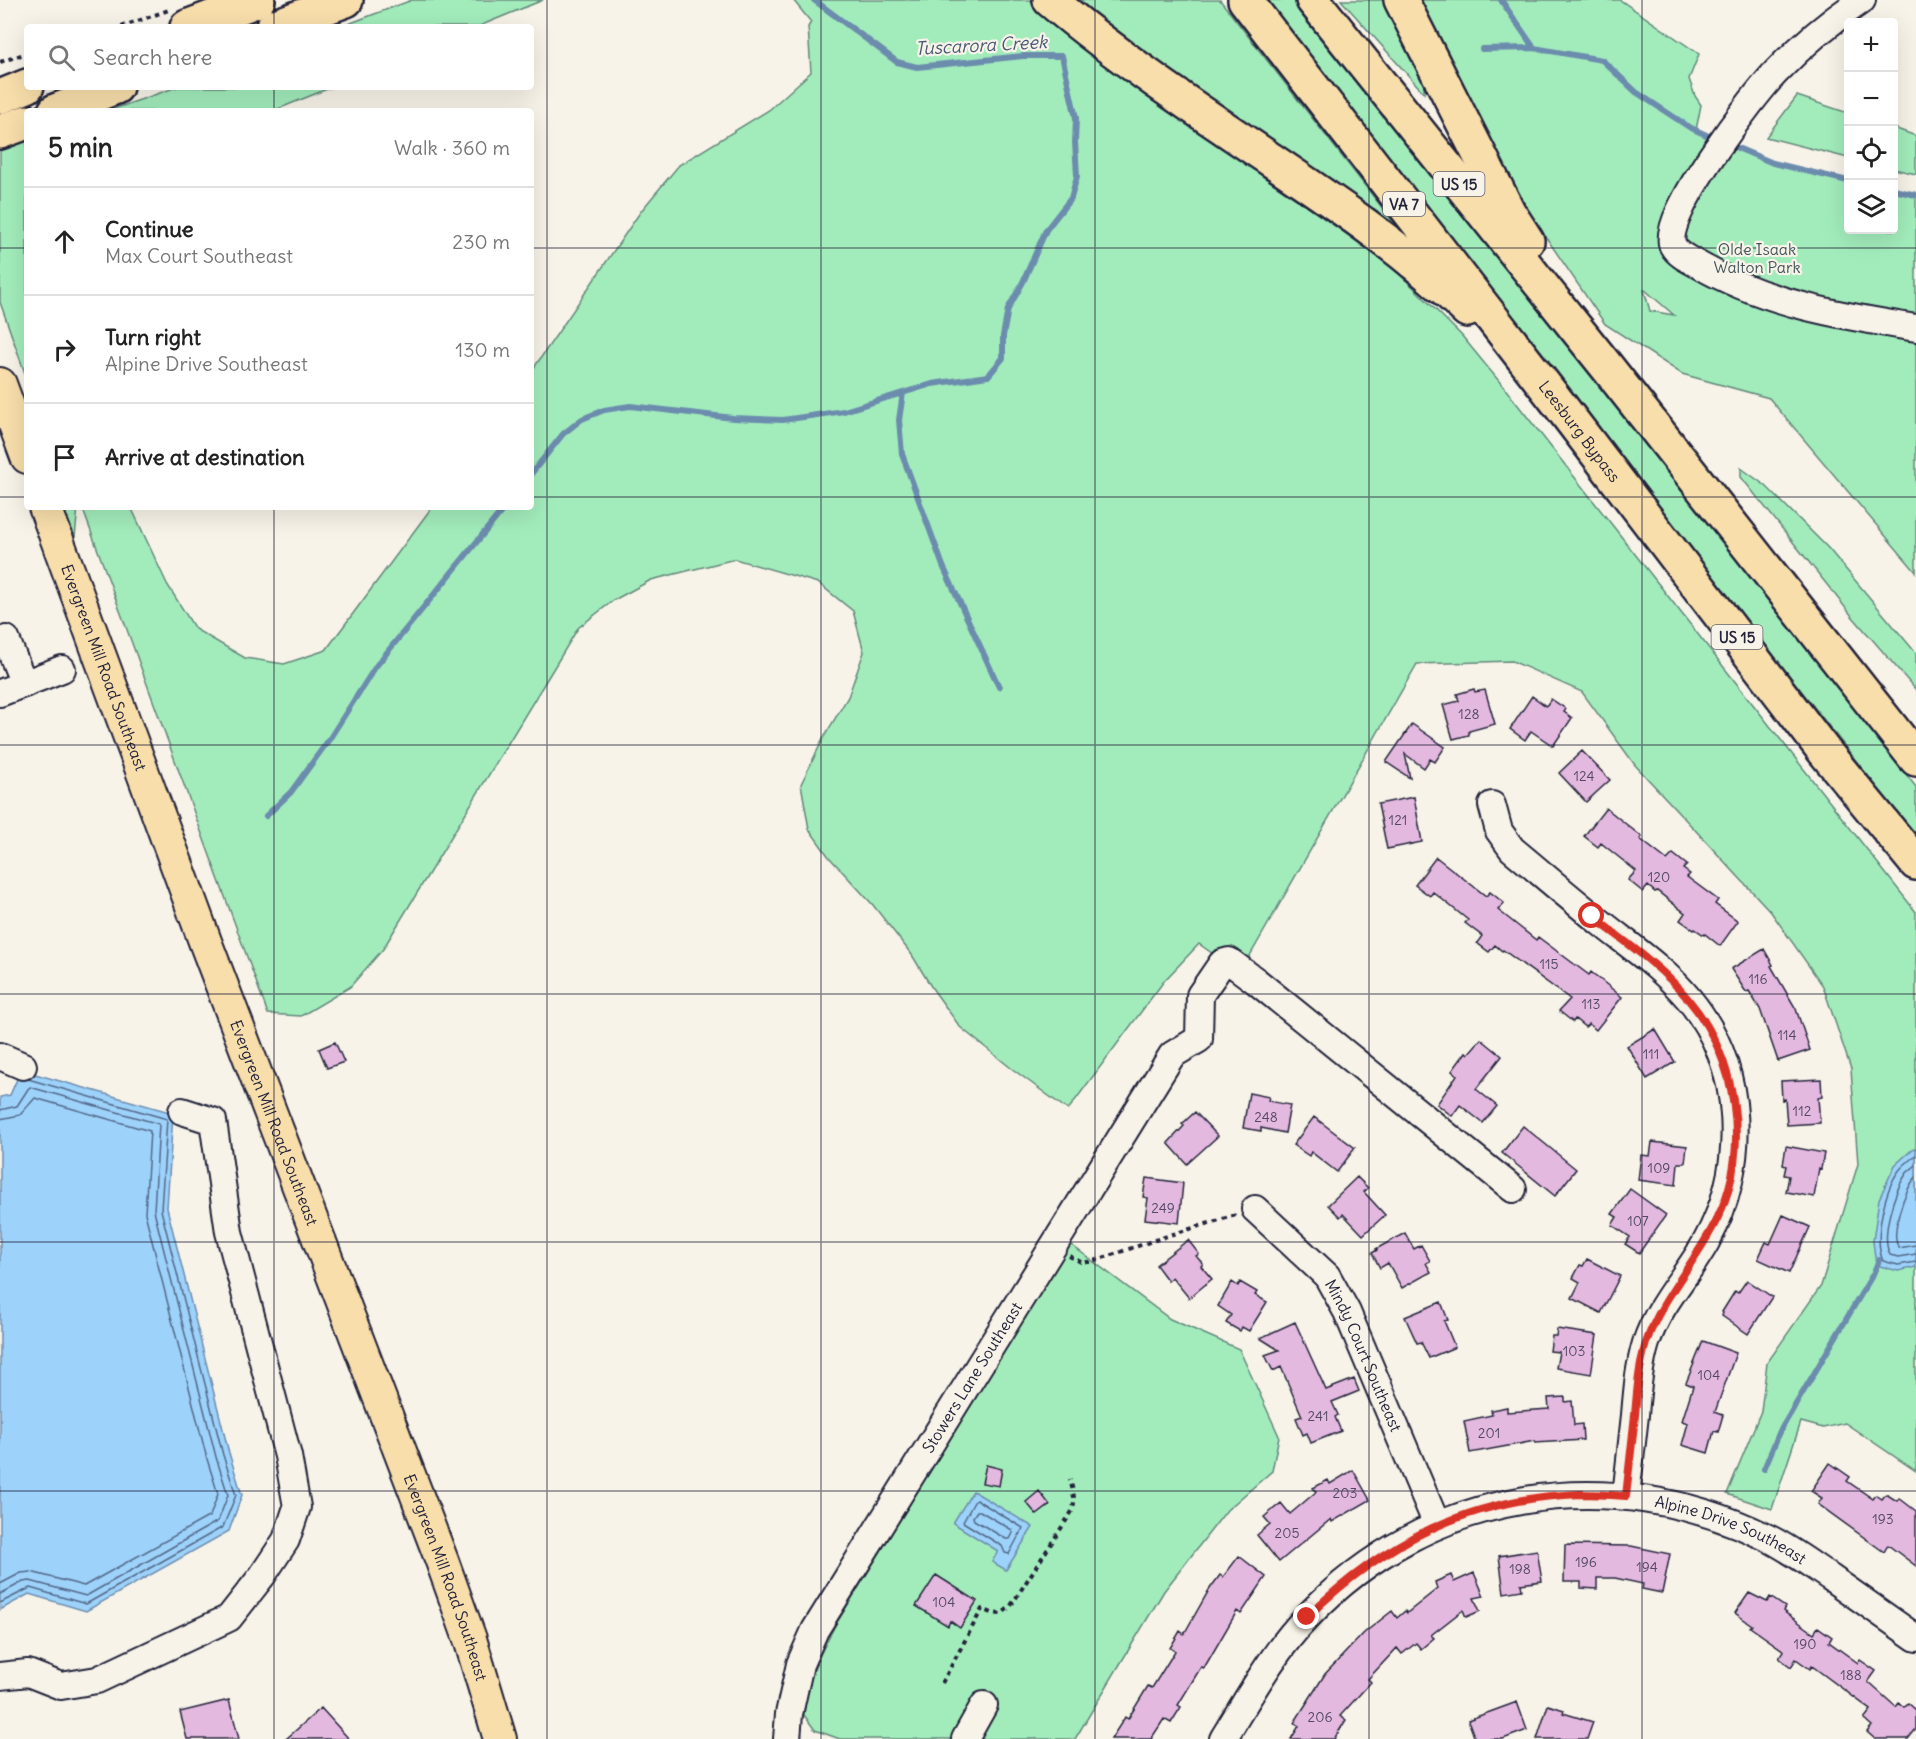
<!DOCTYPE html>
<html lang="en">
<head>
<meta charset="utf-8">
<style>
  body { margin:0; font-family:Delius,sans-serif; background:#f6f6f6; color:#222 }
  .controls { position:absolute; right:18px; top:18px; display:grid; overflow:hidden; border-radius:6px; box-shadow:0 6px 24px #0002 }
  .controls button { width:54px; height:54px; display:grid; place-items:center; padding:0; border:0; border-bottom:2px solid #e0e0e0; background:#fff; color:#222; font:30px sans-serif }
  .stop { position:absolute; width:18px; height:18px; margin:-14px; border:4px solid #d93025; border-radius:50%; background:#fff }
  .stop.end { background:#d93025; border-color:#fff; box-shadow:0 2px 6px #0008 }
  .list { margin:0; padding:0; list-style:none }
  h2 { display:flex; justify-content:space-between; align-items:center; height:78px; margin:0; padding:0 24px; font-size:26px }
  h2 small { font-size:20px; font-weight:400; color:#767676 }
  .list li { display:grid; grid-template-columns:39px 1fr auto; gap:18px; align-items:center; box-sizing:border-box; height:108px; padding:0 24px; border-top:2px solid #e0e0e0 }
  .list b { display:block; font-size:22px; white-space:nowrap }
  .list p { margin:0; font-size:20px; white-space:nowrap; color:#767676 }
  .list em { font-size:20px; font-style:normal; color:#767676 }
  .icon { flex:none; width:33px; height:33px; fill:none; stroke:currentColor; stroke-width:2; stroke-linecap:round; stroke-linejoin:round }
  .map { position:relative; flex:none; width:1916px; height:1739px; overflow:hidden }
  .search { position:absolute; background:#fff; box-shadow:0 6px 24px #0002; left:24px; top:24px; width:510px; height:66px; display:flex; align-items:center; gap:15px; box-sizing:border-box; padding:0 21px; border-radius:6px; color:#767676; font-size:22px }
  .panel { position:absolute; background:#fff; box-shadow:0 6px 24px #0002; left:24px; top:108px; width:510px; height:402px; border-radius:6px }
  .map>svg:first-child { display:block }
</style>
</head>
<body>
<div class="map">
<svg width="1916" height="1739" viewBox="0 0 1916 1739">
  <rect width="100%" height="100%" fill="#f7f3e8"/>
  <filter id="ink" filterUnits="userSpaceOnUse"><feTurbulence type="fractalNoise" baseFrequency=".0167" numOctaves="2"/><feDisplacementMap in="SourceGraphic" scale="12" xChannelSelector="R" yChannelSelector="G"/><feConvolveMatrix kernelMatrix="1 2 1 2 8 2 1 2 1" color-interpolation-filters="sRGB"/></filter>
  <g filter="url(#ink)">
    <path fill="#a2ecbb" stroke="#62877b" stroke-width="1.5" fill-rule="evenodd" d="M412,0H543L477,27H340Z
      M793,0H1032L1051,17L1363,241L1414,288L1462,336L1503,386L1916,912V1471L1845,1423L1823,1428L1801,1422L1772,1509L1727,1494L1761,1411L1767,1363L1821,1286L1858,1164L1851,1069L1823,986L1771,912L1635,765L1582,692L1512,661L1417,664L1240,973L1199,944L1164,981L1068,1110L1011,1068L960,1027L932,988L912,955L873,905L829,857L809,829L801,784L824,737L848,697L864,652L853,611L818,583L735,559L651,580L614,600L578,628L383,949L350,987L301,1016L268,1014L82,507H131L167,584L195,629L245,658L284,664L326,650L432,507H531V372L641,211L679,165L769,110L811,72L808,27L811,22Z
      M1075,0H1220L1429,268L1148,59Z
      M1266,0H1303L1646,444L1916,787V837L1459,255Z
      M1341,0H1387L1424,75V93Z
      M1416,0H1620L1699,54L1689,79L1695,96L1701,105L1696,130L1773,163L1848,181V230H1894V190L1916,195V572L1769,398L1682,374L1605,324L1524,205L1486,137ZM1644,290H1645L1674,315L1650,311Z
      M177,87H332L273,111H108Z
      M1797,96L1848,113V158L1766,137Z
      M1894,128L1916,136V174L1894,169Z
      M27,139V379L0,302V148Z
      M1741,468L1766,486L1828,548L1916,653V690L1852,616L1741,477Z
      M63,507H78L75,537Z
      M1070,1244L1170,1319L1239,1349L1279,1436L1272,1471L1227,1510L1164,1591L1075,1739H840L815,1730L804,1715C807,1679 819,1655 836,1624Z"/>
    <path fill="#9dd2fb" stroke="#6c8cae" stroke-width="1.5" d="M21,1070L173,1113L167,1208L229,1453L242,1495L229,1531L86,1611L29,1594L0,1610V1097L10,1095Z
      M1914,1148L1916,1149V1267L1898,1271L1876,1265L1873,1241L1879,1199L1895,1165Z
      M973,1491L1033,1527L1006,1570L992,1562L998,1551L953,1523Z"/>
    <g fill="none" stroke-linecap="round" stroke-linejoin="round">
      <path stroke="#536888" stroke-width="1.5" d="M0,1110L17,1106L28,1089L30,1087L159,1124L154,1211L216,1457L228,1495L218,1521L86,1596L30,1581L23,1582L0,1594
        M0,1119L20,1115L35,1098L150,1131L145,1213L207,1459L218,1494L210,1516L84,1586L31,1572L21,1573L0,1584
        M1916,1155C1911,1159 1906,1163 1902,1167C1885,1185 1873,1239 1883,1261L1898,1265L1916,1262
        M1916,1165C1913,1168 1908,1171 1906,1174C1894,1192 1880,1236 1890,1255L1898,1257L1916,1254
        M1916,1177C1905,1189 1889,1234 1899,1248L1916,1245
        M977,1500L1023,1528L1009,1554L1005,1553L1002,1546L963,1522L974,1502Z
        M977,1511H980L1012,1530L1013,1533L1010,1539H1006L974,1520L973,1517Z
        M0,1603L30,1588L86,1604L223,1527L236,1495L223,1455L161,1210L167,1119L28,1079"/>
      <path stroke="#6c8cae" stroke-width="6" d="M1501,0L1534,48
        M1482,49L1534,48L1602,60L1636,92L1689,127L1715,139
        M1728,144L1773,163L1848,181
        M1894,190L1916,195
        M903,393L899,420L902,454L943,566L999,687
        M531,474L563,434L582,419L604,410L630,406L733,418L783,420L844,411L932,384L988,376L1003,358V336L1008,309L1023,282L1046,230L1071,198L1077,176L1075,142L1076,118L1062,56H1023L917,67L897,62L814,0
        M266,816L291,792L328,741L376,666L505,507
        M1764,1469L1780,1431L1873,1274L1879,1260"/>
    </g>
    <path fill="#e4b9e0" stroke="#22223b" stroke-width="1.5" d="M1474,689L1475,692L1485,690L1495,724L1469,731V735L1453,739L1443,705L1459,701L1457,694Z
      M1532,696L1546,706L1551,699L1566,709L1564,712L1572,718L1553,746L1531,731L1525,740L1510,729Z
      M1412,724L1445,747L1435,762L1430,759L1424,768L1405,754L1410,778L1386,762Z
      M1582,751L1610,780L1586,802L1559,773Z
      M1414,797L1422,842L1387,849L1378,804Z
      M1606,808L1642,837L1640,839L1667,860L1673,854L1687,865L1683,869L1690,874L1687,877L1718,900L1715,904L1738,921L1720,946L1705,934L1704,935L1695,929L1694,930L1680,920L1685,913L1657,891L1655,892L1648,886L1643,892L1628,880L1636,871L1601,843L1598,847L1584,836Z
      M1436,857L1486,896L1490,892L1504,903L1498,910L1536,940L1538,937L1589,975L1591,972L1622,997L1596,1030L1589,1024L1585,1027L1575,1019L1573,1022L1559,1011L1570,999L1503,950L1502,951L1495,945L1489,952L1477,943L1482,936L1465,923L1468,920L1433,892L1430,896L1415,885Z
      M1764,949L1773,965L1771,966L1796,1009L1810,1050L1778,1061L1760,1009L1749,991L1746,992L1731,969Z
      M1655,1029L1675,1062L1647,1079L1627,1046Z
      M1481,1039L1502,1056L1476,1089L1497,1106L1483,1123L1460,1105L1452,1116L1437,1104L1457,1075L1452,1071L1466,1052L1468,1054Z
      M335,1042L344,1062L327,1068L319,1049Z
      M1821,1079L1822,1097L1818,1098L1820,1123L1787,1125L1785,1099L1782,1100L1781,1081Z
      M1249,1093L1269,1097L1268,1101L1290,1105L1285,1133L1261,1128V1131L1243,1128Z
      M1195,1112L1218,1136L1187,1164L1168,1143L1184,1126L1182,1124Z
      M1314,1117L1355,1148L1337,1172L1311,1152L1309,1156L1293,1145Z
      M1523,1126L1576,1169L1555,1196L1502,1153Z
      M1652,1142L1687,1146L1685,1163H1678L1676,1185L1638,1180L1641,1155L1650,1156Z
      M1786,1146L1824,1153L1821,1169L1819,1168L1814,1197L1786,1192L1789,1176L1784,1175L1786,1166L1783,1165Z
      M1357,1177L1368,1188L1364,1192L1385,1215L1363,1235L1343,1214L1340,1217L1328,1205Z
      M1146,1178L1183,1183L1179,1223L1145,1219L1148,1198L1143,1197Z
      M1630,1189L1666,1215L1639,1253L1625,1244L1630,1237L1612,1225L1617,1217L1612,1214Z
      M1783,1215L1810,1227L1789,1273L1758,1259L1766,1242L1770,1244Z
      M1405,1233L1414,1249L1421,1245L1430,1261L1426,1263L1431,1272L1402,1288L1388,1263L1380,1268L1372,1253L1377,1250L1376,1249Z
      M1188,1240L1199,1254L1196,1256L1203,1264L1201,1266L1212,1279L1189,1298L1172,1277L1168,1281L1156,1265Z
      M1587,1259L1620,1276L1601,1313L1572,1298L1580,1282L1573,1278L1580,1265L1583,1266Z
      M1747,1280L1772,1297L1748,1334L1722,1316L1723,1313L1722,1312L1735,1291L1738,1293Z
      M1232,1282L1238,1286L1240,1282L1257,1292L1255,1295L1267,1302L1249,1331L1242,1327L1240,1331L1226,1323L1231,1315L1218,1306Z
      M1441,1302L1448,1320L1444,1321L1455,1347L1429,1358L1421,1342L1417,1343L1405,1317Z
      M1295,1322L1326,1390L1354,1379L1359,1391L1332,1402L1338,1415L1335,1417L1341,1431L1311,1443L1307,1433L1303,1435L1296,1418L1302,1416L1281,1367L1273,1371L1265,1355L1279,1350L1260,1338Z
      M1557,1329L1597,1335L1591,1374L1556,1368L1559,1352L1550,1351L1552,1336H1556Z
      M1703,1341L1736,1353L1715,1412L1723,1415L1718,1432L1714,1431L1708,1453L1682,1445L1688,1423L1682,1421L1693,1386L1686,1383Z
      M1565,1397V1402L1572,1401L1574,1425L1582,1424L1583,1440L1535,1443V1441L1470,1453L1464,1421L1492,1415L1491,1410L1507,1407V1412L1549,1409L1548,1398Z
      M1830,1463L1850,1477L1847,1481L1873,1499L1876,1495L1882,1499L1886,1494L1897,1501L1899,1498L1916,1511V1566L1888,1545L1884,1552L1818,1504L1822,1498L1811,1491Z
      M986,1465L1002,1469L999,1486L982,1483Z
      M1353,1470L1370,1500L1332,1522L1331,1519L1279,1562L1257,1535L1270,1524L1264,1517L1281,1503L1290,1514L1316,1492L1313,1488L1328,1480L1330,1484Z
      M1039,1491L1050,1505L1037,1515L1026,1502Z
      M1565,1545L1631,1546L1670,1554L1662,1593L1642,1589L1643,1584L1615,1578H1597V1589L1581,1588V1582H1564Z
      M1537,1550L1542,1581L1521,1584L1522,1590L1504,1593L1499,1556Z
      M1239,1556L1266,1577L1241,1614L1237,1611L1204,1668L1201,1667L1178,1705L1181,1707L1171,1723L1164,1719L1151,1739H1111L1125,1717L1128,1719L1148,1686L1152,1688L1175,1651L1170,1648L1180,1631L1184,1634L1209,1590L1220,1575L1223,1577Z
      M1474,1573L1484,1596L1474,1598L1480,1611L1466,1617L1463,1610L1431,1635L1434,1638L1421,1649L1416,1643L1402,1654L1397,1648L1368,1679L1371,1682L1340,1716L1346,1720L1334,1739H1291L1299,1726L1294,1723L1325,1674L1364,1633L1392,1611L1397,1618L1405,1611L1407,1613L1437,1589L1435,1582L1451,1575L1454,1582Z
      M936,1575L977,1601L960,1628L950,1621L948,1626L916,1606Z
      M1749,1593L1767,1602L1770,1597L1785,1607L1783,1611L1814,1633L1818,1627L1832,1637L1829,1642L1858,1663L1860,1660L1876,1671L1868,1682L1896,1707L1899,1703L1904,1707L1908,1703L1916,1710V1729L1908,1739H1875L1867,1732L1872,1726L1864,1719L1871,1710L1812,1666L1810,1669L1796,1659L1791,1667L1779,1658L1784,1651L1750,1627L1752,1625L1735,1613Z
      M229,1700L239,1739H187L180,1712Z
      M1517,1702L1527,1730L1503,1739H1475L1468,1720Z
      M1548,1705L1564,1710L1563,1713L1593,1722L1587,1739H1537Z
      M321,1708L349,1739H286Z"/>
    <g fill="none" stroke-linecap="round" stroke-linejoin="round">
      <defs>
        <g id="minor">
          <path d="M1862,0C1832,20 1803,44 1778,70C1756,92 1658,219 1673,246C1678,255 1690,260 1699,265C1764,303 1842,316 1916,328"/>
          <path d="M6,639L24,684"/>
          <path d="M0,693L62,669"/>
          <path d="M1492,805L1499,831L1512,849C1541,873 1570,898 1600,922C1630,946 1664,969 1689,999C1745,1067 1748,1166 1706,1242C1686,1278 1660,1302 1646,1343C1639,1366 1637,1391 1635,1415C1632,1442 1629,1469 1626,1496"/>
          <path d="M0,1056L23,1066"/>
          <path id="s1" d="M1255,1209L1327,1276L1347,1312L1437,1525"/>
          <path d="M0,1676L28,1673L61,1686L97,1680L229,1618L262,1576L286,1540L297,1507L288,1456L229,1232L213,1121L182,1111"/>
          <path id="s2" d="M787,1739L789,1714L800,1664L815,1630L1172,1055L1199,1039L1200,995L1222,963L1229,961L1256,981L1513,1189"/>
          <path d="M965,1739L984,1705"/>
          <path id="s3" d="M1223,1739C1249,1697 1273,1652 1308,1616C1428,1489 1610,1461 1766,1537C1789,1548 1810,1564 1831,1578C1859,1598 1888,1618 1916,1638"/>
        </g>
        <g id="major">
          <path d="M0,384L27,457"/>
          <path id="s4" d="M45,507L206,944L442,1561L470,1639L500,1739"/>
        </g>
        <g id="highway">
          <path d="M1050,0C1118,57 1191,106 1264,155C1335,203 1406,250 1467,310"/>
          <path id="s5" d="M1245,0L1562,408L1824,751L1916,863"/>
          <path d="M1313,0L1607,367L1916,759"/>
          <path d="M1401,0L1509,213L1527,241"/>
          <path d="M187,27L258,0"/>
          <path d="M273,27L346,0"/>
          <path d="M0,97L27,86"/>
          <path d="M55,111L116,87"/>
          <path d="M0,132L27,122"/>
        </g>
      </defs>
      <use href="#minor" stroke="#22223b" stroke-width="30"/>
      <use href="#major" stroke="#22223b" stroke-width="36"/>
      <use href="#highway" stroke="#22223b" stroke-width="38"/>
      <path stroke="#22223b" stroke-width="4" stroke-dasharray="4.5 4.5" stroke-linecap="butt" d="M121,27L169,10
        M0,62L27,53
        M1069,1256L1081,1262H1091L1170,1235L1236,1215
        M942,1683L982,1609L992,1613L1001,1614L1010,1607L1071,1513C1077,1502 1073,1492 1070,1479"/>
      <use href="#minor" stroke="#f7f3e8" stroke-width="26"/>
      <use href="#major" stroke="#f8deab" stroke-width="32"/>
      <use href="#highway" stroke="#f8deab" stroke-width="33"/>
    </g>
  </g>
  <g fill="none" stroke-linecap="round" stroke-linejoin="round" filter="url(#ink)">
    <path stroke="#d93025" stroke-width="8" d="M1307,1617C1384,1541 1471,1498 1580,1494C1596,1494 1611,1495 1626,1496C1629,1469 1632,1442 1635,1415C1637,1391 1639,1366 1646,1343C1662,1296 1697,1261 1718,1217C1751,1149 1737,1057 1688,999C1661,966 1625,942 1592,916"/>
  </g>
  <path fill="none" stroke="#22223b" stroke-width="1.5" stroke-opacity="0.55" d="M274,0V27M547,0V1739M821,0V1739M1095,0V1739M1369,0V1739M1642,0V1739M274,87V111M0,248H27M531,248H1916M0,497H27M531,497H1916M274,507V1739M0,745H1916M0,994H1916M0,1242H1916M0,1491H1916"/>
  <g text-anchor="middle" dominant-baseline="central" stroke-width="4.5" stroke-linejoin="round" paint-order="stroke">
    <g font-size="14" fill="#524864">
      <text x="1469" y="714">128</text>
      <text x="1584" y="776">124</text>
      <text x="1398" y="820">121</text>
      <text x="1659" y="877">120</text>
      <text x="1549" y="964">115</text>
      <text x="1758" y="979">116</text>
      <text x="1591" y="1004">113</text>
      <text x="1787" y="1035">114</text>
      <text x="1651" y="1054">111</text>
      <text x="1802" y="1111">112</text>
      <text x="1266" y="1117">248</text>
      <text x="1659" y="1168">109</text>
      <text x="1163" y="1208">249</text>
      <text x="1638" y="1221">107</text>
      <text x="1574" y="1351">103</text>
      <text x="1709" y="1375">104</text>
      <text x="1318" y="1416">241</text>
      <text x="1489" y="1433">201</text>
      <text x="1345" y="1493">203</text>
      <text x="1883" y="1519">193</text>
      <text x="1287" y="1533">205</text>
      <text x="1586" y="1562">196</text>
      <text x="1647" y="1567">194</text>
      <text x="1520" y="1569">198</text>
      <text x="944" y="1602">104</text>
      <text x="1805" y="1644">190</text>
      <text x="1851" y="1675">188</text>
      <text x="1320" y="1717">206</text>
    </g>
    <g fill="#f7f3e8" stroke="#62616f" stroke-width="1.5">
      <rect x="1433.5" y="172" width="51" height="24" rx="4.5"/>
      <rect x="1383" y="192" width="42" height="24" rx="4.5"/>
      <rect x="1711.5" y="625" width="51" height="24" rx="4.5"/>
    </g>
    <g font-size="15" font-weight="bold" fill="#22223b">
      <text x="1459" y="184">US 15</text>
      <text x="1404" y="204">VA 7</text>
      <text x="1737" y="637">US 15</text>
    </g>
    <g font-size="16" fill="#42545b" stroke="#f7f3e8">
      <text x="1757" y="249">Olde Isaak<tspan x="1757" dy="18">Walton Park</tspan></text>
    </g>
    <g font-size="16" fill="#22223b" stroke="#f7f3e8">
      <text stroke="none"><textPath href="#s5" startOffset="546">Leesburg Bypass</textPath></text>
      <text stroke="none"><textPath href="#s4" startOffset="171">Evergreen Mill Road Southeast</textPath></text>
      <text stroke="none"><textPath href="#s4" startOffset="657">Evergreen Mill Road Southeast</textPath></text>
      <text stroke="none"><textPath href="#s1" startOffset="186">Mindy Court Southeast</textPath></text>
      <text stroke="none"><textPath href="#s2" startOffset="411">Stowers Lane Southeast</textPath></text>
      <text stroke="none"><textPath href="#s3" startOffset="612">Alpine Drive Southeast</textPath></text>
      <text stroke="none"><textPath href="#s4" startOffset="1143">Evergreen Mill Road Southeast</textPath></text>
    </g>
    <g font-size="18" font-style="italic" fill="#475775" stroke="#f7f3e8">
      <text transform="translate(981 45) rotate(-3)">Tuscarora Creek</text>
    </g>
  </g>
</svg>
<div class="controls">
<button>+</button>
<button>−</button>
<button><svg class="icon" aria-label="locate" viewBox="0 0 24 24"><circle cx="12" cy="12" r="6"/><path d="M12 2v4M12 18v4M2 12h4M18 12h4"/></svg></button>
<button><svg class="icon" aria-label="layers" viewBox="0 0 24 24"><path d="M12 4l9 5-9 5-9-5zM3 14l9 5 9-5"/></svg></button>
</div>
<div class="stop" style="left:1592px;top:916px"></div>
<div class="stop end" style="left:1307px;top:1617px"></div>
<div class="search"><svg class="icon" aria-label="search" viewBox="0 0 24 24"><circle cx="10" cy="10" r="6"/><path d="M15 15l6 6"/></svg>Search here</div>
<section class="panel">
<h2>5 min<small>Walk · 360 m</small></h2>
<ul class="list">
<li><svg class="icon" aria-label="ahead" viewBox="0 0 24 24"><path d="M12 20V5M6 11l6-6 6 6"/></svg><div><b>Continue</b><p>Max Court Southeast</p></div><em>230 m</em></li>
<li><svg class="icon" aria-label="right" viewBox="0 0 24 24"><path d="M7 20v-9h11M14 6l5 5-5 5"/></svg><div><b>Turn right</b><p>Alpine Drive Southeast</p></div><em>130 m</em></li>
<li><svg class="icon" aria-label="arrive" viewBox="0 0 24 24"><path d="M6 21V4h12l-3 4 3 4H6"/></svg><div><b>Arrive at destination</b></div></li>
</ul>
</section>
</div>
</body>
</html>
